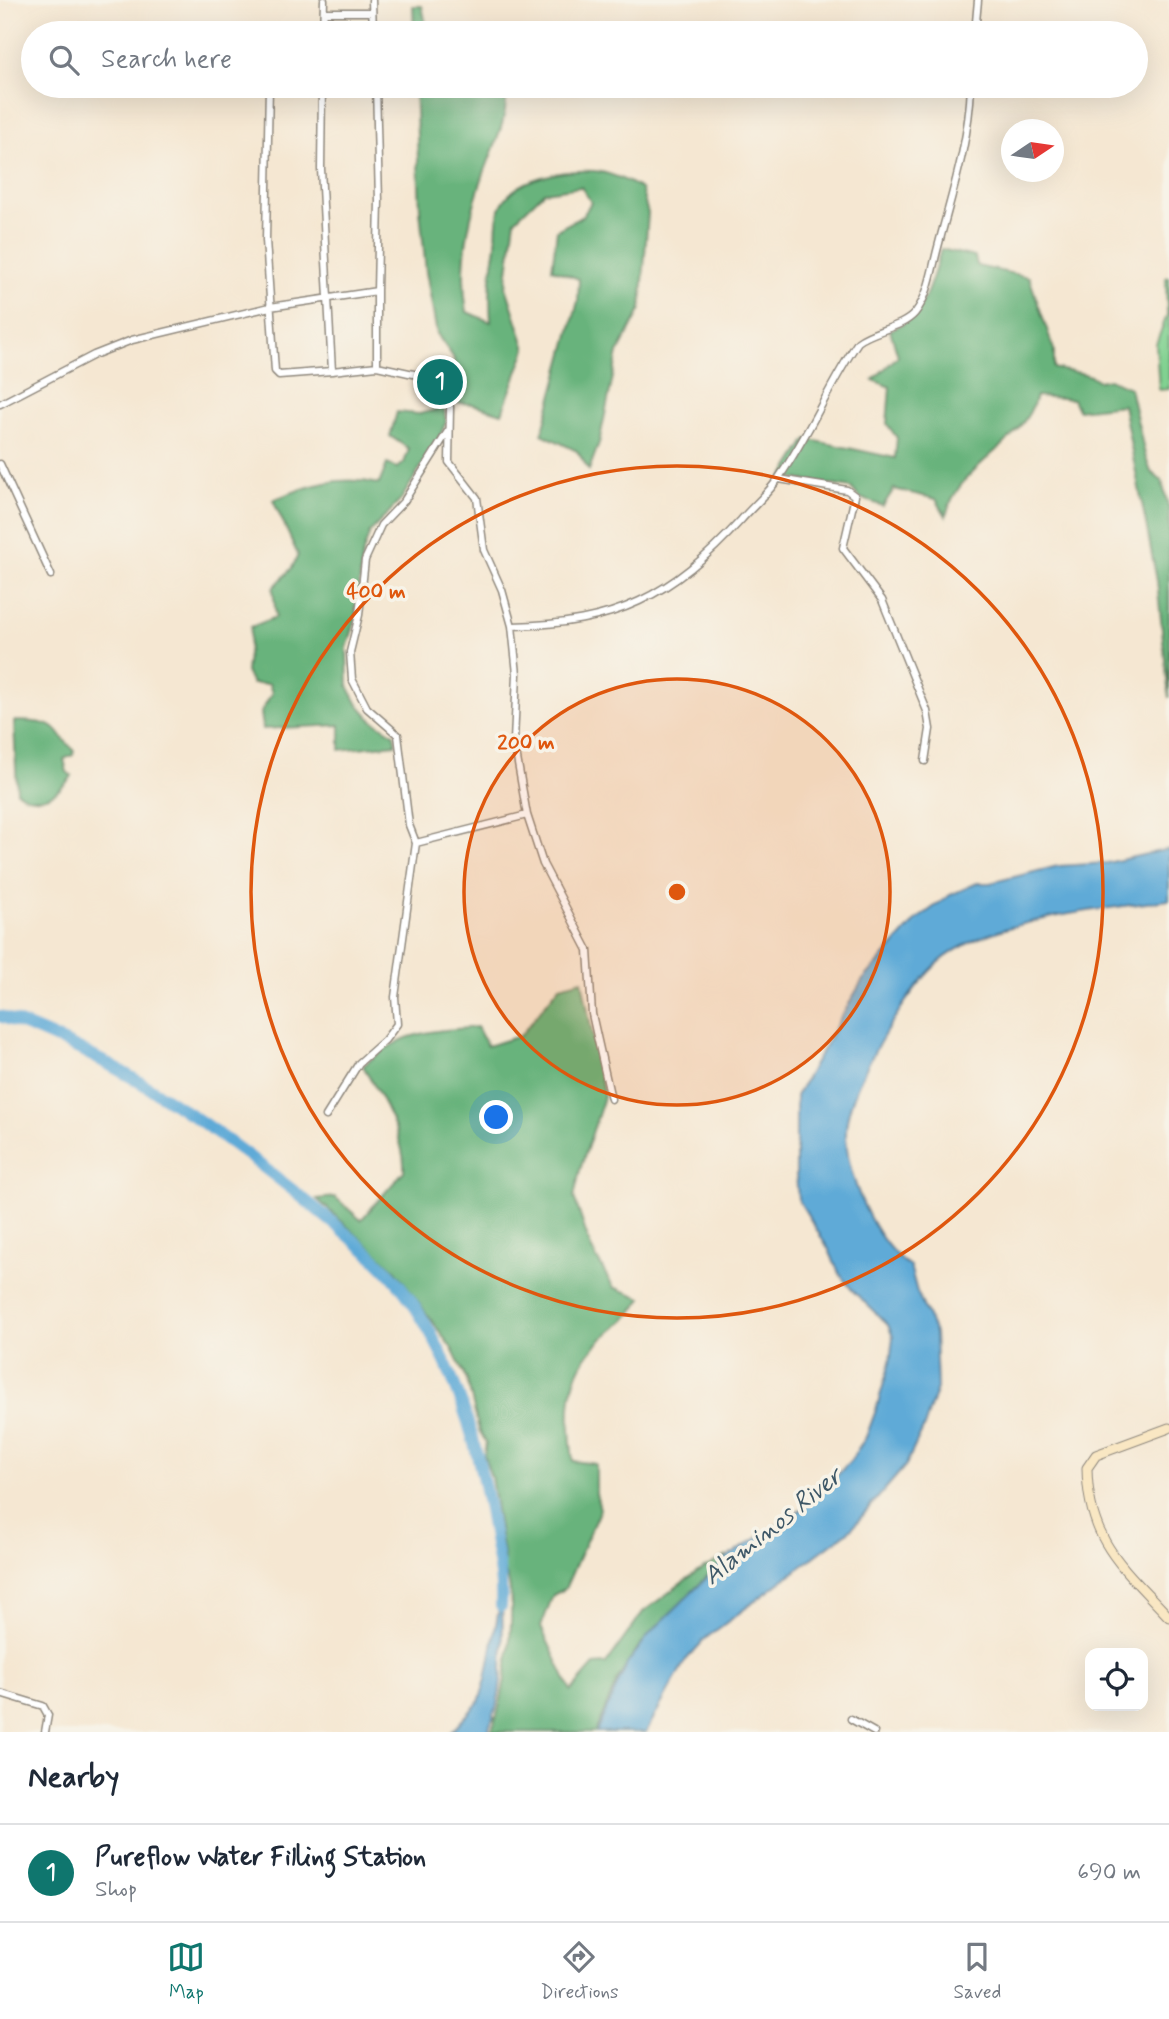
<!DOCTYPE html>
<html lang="en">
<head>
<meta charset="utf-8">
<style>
  body { margin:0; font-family:Mynerve,sans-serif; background:#f6f6f7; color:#1f2937 }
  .controls { position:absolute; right:21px; bottom:21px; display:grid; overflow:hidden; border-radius:14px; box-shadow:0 7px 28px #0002 }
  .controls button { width:63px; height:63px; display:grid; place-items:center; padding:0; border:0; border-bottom:2px solid #e0e1e3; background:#fff; color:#1f2937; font:35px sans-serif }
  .compass { position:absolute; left:1001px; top:119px; width:63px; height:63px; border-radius:50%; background:#fff; box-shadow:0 7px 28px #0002; rotate:77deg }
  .you { position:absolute; left:497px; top:1118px; width:24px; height:24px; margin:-18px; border:5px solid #fff; border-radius:50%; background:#1a73e8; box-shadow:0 0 0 10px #1a73e833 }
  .badge { display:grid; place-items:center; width:46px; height:46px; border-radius:50%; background:#0f766e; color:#fff; font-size:23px; font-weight:700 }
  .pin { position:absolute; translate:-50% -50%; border:4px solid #fff; box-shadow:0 2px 7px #0006 }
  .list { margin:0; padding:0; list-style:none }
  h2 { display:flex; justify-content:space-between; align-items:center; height:91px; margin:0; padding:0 28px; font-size:30px }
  h2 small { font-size:23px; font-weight:400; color:#747a83 }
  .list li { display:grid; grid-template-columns:46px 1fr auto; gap:21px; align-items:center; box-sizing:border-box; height:98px; padding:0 28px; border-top:2px solid #e0e1e3 }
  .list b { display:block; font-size:26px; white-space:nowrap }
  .list p { margin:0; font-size:23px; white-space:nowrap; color:#747a83 }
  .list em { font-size:23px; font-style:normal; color:#747a83 }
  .icon { flex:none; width:38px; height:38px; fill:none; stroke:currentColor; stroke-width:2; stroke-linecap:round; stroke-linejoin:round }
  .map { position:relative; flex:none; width:1169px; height:1732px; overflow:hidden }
  .search { position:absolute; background:#fff; box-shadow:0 7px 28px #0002; left:21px; right:21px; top:21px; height:77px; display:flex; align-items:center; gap:18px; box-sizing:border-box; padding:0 24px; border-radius:38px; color:#747a83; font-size:26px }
  .sheet { height:189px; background:#fff }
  nav { display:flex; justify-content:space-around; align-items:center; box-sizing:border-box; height:98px; border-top:2px solid #e0e1e3; background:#fff; font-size:19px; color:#747a83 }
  nav a { display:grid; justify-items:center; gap:4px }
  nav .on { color:#0f766e }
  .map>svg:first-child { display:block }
</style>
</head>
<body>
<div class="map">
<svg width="1169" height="1732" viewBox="0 0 1169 1732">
  <rect width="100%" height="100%" fill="#f7f3e8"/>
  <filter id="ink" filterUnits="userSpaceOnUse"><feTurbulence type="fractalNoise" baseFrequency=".0143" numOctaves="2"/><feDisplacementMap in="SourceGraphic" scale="14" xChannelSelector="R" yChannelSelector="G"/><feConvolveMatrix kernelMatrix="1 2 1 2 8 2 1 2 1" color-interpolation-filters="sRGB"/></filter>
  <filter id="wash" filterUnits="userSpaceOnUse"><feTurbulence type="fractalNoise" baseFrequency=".00686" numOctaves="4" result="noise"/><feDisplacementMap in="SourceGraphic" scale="28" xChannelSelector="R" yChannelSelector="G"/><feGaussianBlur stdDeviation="1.57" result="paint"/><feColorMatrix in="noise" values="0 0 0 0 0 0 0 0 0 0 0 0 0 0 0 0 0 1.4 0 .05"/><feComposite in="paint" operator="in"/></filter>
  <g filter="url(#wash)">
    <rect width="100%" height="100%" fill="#f5e7d2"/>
    <path fill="#81d191" stroke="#567e5e" stroke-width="2" d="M1169,277V389L1159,390L1156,344L1167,315L1166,278Z"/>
    <path fill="#68b37b" stroke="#4a6f53" stroke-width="2" d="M413,6H422L428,33H414Z
      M415,86H506C509,120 493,147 482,179C467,223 459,267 467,312L491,322C489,295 490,279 495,252C498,238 494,223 500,209C511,177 566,169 595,171C612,173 626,180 641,189L648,213L641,309L618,353L599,443L589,470L577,451L542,434L578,301L579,279L552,269L557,230L583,216L591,202L581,187L544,192L515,220L506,287L526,349L502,413L472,404L451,402L443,391L457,372L453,357L437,334L426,272L420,210Z
      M941,249L975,257L977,266L1029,277L1054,350V368C1070,373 1087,371 1099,381L1109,379L1130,388L1145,455L1151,472L1162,481L1169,510V698L1157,581L1123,405L1078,410L1073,399L1036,396C1023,447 958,463 946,516L936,499L894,489L883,506L860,498L851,488L783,477L807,439L895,458L897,438L887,424L890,387L873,380L898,356L890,330C924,319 932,280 941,249Z
      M444,408L446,422L440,436L400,501L370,532L362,556L356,619L347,648L348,686L357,703L372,720L394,734L396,744L340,750V725L263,729L261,712L272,693L269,684H252L246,672L251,627L276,617L273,588L292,568L298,555L273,500C308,485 341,475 379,484L387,464L397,468L404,463L409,449L390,436L397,412L419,414Z
      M14,721C28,722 49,720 58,732C64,740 67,744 74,750L73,755L64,759L67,772L72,776C58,795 39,806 17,792Z
      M582,980L604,1097L580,1170L574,1197L591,1248L613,1287L642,1298C632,1317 617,1325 601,1340C565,1374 567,1415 573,1461L596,1464V1494L600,1509L565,1589L553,1595L541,1627L571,1691L594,1665L606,1664L643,1612L695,1573L727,1556L639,1646L617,1681L595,1732H491C505,1699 517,1614 508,1580C507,1574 503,1571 502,1565L504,1560L491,1477L484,1456L486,1442L479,1430L467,1380L452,1349L396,1271L317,1199L335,1197L361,1220L404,1171C406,1139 379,1093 363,1066C407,1029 422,1033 477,1027L487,1046L520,1036L560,986Z"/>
    <path fill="#5faad7" stroke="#456a81" stroke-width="2" d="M1169,849V900C1111,908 1017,917 967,944C953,951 939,961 929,972C900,1003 847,1089 846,1131C845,1174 874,1243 910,1266L917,1292L935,1333L937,1388L924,1427L906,1465L851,1529L706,1638L685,1661L646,1732H596L627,1664L651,1632L729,1556L807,1506L820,1494L851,1460L866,1437L876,1410L890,1362L893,1337L888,1325L852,1290L839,1273L829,1250L798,1199L796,1175V1096L862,981L916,920L950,895L977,883H990L1058,866L1107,863Z
      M502,1592C502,1638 508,1690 487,1732H451L479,1702L486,1679Z"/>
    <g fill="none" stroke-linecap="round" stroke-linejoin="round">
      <path stroke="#5faad7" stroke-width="12" d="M0,1016C118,1057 219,1130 315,1208C347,1235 383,1261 407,1295C456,1365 478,1444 492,1527C496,1553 503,1579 501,1606"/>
    </g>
  </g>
  <g filter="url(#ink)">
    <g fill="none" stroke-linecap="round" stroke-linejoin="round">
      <defs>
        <path id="street" d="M372,0L373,33
          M324,12H372
          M323,33L324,0
          M975,33L978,0
          M269,86L266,240L275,371L279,375L332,371
          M322,86L321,169L332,371L377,366L418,375L440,391L450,407L449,462L477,498L484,550L502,590L512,626L517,674L514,741L527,815L543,864L588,950L592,1014L611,1099
          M377,366V291
          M0,404L94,355L132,340L270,307L377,291L379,201L376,86
          M0,464L51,575
          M779,479L847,490L855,496L843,548L882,600L927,711L930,729L925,761
          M512,626C616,624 671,597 741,520C754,505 770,492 780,476C810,433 829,385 858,342C875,329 901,329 915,313C929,295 932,269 938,247C952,193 969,143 971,86
          M416,843L409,825L398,735L367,708L352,679L350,652L359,615L365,560L381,525L404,501L448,431
          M326,1116L359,1063L385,1040L397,1024L395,997L416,843L527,815
          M0,1693L43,1706L48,1715L45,1732
          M851,1719L874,1732"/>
        <path id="secondary" d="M1169,1428L1096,1455L1087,1468C1088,1542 1123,1567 1169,1617"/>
      </defs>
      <use href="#street" stroke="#90897e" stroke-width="9"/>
      <use href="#secondary" stroke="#90897e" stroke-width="11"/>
      <use href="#street" stroke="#fff" stroke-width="6"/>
      <use href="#secondary" stroke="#f9e7c3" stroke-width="9"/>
    </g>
  </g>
  <circle cx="677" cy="892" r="213" fill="#df570e" fill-opacity=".12"/>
  <g fill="none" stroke="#df570e" stroke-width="3.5">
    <circle cx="677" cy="892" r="213"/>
    <circle cx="677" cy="892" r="426"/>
  </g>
  <g text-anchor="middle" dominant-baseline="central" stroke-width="7" stroke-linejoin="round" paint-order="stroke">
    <g font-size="26" font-style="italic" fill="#3d5767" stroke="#f7f3e8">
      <text transform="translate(773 1527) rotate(-39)">Alaminos River</text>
    </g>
  </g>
  <circle cx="677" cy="892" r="10" fill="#df570e" stroke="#f7f3e8" stroke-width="3.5"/>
  <g font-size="21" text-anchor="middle" font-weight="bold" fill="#df570e" stroke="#f7f3e8" stroke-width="7" stroke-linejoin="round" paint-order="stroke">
    <text x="376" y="598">400 m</text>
    <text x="526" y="749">200 m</text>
  </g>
</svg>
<div class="controls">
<button><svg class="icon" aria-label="locate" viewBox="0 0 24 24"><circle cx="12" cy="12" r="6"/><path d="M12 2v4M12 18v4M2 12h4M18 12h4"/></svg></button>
</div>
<svg class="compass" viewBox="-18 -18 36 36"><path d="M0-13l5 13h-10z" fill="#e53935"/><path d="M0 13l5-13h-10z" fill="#747a83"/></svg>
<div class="you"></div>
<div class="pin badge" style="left:440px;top:382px">1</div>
<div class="search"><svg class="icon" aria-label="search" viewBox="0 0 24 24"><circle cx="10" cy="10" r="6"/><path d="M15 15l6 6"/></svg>Search here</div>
</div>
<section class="sheet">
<h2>Nearby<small></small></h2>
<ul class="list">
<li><span class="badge">1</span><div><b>Pureflow Water Filling Station</b><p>Shop</p></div><em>690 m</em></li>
</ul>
</section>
<nav>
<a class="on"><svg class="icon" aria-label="map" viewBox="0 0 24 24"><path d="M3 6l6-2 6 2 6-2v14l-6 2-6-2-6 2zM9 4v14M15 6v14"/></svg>Map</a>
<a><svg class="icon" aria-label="directions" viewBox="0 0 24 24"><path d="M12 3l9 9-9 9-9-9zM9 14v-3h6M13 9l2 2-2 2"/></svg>Directions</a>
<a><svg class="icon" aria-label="saved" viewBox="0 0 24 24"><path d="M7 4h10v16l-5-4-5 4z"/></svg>Saved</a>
</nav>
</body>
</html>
